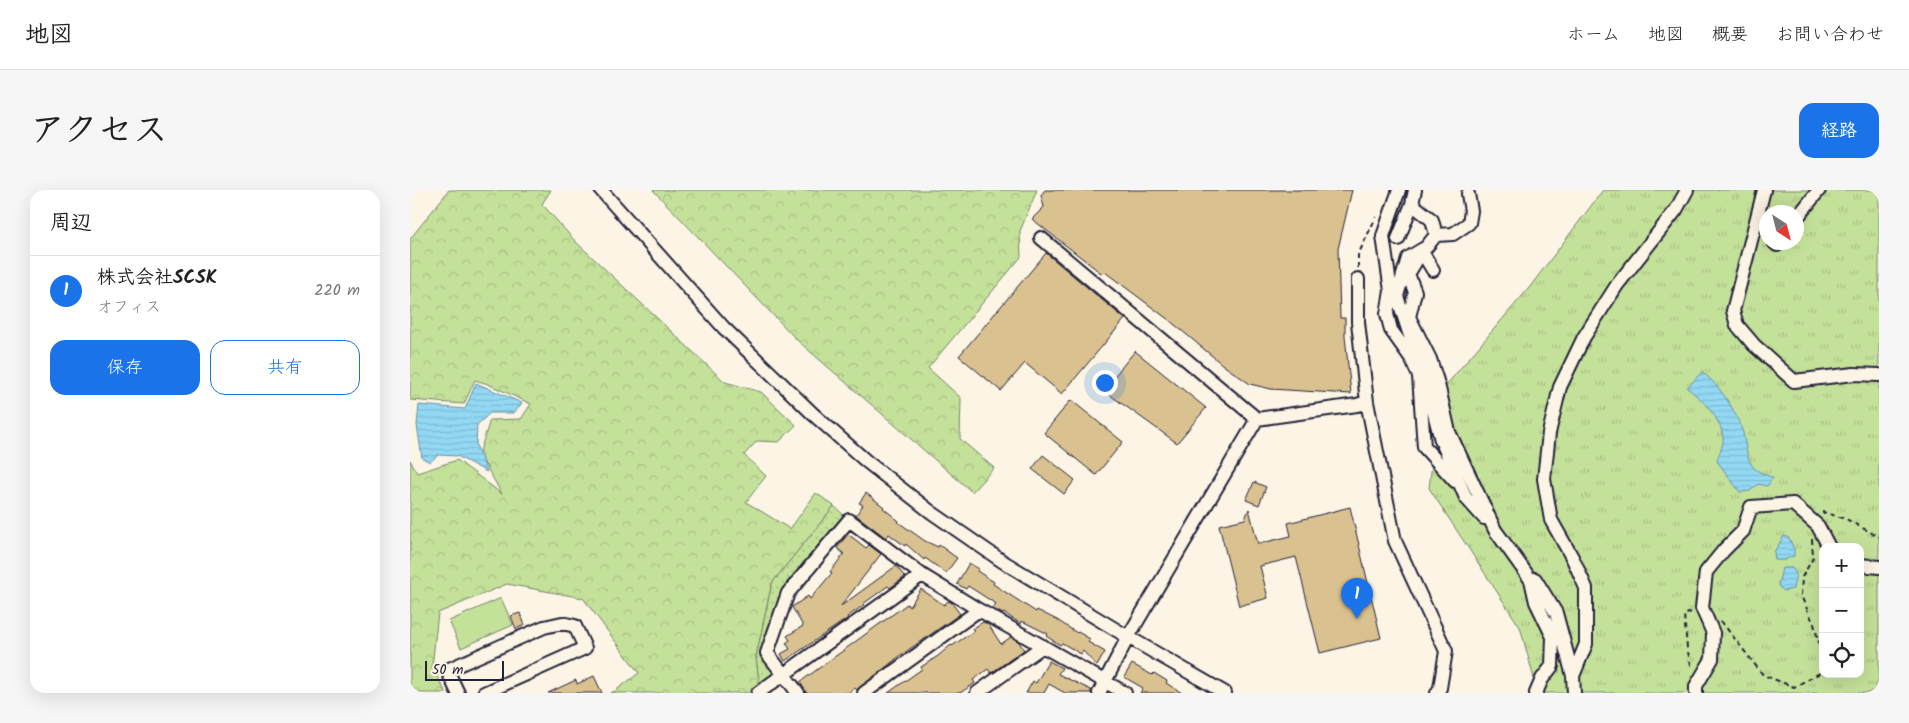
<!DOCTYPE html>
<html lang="ja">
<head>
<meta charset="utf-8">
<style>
  body { margin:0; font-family:Kalam,"Klee One",sans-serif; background:#f6f6f6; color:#222 }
  .controls { position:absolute; right:15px; bottom:15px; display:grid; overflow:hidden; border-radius:10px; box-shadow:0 5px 20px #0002 }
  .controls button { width:45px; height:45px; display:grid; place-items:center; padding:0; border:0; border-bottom:1px solid #e0e0e0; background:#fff; color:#222; font:25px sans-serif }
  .compass { position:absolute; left:1349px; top:15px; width:45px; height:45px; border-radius:50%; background:#fff; box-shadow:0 5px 20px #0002; rotate:144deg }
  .scale { position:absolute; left:15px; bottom:12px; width:79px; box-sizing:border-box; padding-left:5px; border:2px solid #22223b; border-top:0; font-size:14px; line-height:18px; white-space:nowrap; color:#22223b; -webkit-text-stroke:4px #fcf5e5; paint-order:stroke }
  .you { position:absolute; left:694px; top:192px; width:18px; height:18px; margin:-12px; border:4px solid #fff; border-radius:50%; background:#1a73e8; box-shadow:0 0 0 8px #1a73e833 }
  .badge { display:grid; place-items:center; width:32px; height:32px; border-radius:50%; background:#1a73e8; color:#fff; font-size:16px; font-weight:700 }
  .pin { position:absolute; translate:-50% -41px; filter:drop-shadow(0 1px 2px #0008) }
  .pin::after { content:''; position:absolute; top:26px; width:18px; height:15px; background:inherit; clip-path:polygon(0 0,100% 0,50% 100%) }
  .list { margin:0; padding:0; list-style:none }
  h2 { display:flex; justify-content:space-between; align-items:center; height:65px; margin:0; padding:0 20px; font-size:21px }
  h2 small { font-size:16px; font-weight:400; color:#767676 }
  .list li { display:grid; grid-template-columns:32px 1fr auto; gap:15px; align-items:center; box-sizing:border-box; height:70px; padding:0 20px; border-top:1px solid #e0e0e0 }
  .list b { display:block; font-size:19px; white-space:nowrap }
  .list p { margin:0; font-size:16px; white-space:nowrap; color:#767676 }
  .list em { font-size:16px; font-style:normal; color:#767676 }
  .actions { display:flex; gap:10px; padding:15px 20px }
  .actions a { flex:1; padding:11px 0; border:1px solid #1a73e8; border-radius:15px; text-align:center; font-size:18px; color:#1a73e8 }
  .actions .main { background:#1a73e8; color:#fff }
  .icon { flex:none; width:28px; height:28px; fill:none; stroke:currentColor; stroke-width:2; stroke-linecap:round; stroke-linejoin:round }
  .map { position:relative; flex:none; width:1469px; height:503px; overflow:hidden; border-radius:15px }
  header { display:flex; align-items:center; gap:30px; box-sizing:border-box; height:70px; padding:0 25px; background:#fff; border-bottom:1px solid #e0e0e0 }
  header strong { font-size:24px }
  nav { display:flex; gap:28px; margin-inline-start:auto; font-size:18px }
  .intro { display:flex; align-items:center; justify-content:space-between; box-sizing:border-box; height:120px; padding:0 30px }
  h1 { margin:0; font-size:35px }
  .button { padding:12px 22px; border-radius:15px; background:#1a73e8; color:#fff; font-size:18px; font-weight:700 }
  main { display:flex; gap:30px; padding:0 30px }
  aside { flex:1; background:#fff; border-radius:15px; box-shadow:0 5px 20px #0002 }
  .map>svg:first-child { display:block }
</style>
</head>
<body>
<header>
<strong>地図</strong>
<nav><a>ホーム</a><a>地図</a><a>概要</a><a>お問い合わせ</a></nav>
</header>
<div class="intro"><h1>アクセス</h1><a class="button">経路</a></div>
<main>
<aside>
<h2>周辺<small></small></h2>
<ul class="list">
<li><span class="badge">1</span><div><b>株式会社SCSK</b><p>オフィス</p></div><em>220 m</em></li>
</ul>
<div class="actions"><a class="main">保存</a><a>共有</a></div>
</aside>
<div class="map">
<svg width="1469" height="503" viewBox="0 0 1469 503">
  <defs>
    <pattern id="grass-tufts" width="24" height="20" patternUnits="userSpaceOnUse" patternTransform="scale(1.25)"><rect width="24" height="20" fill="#c4e199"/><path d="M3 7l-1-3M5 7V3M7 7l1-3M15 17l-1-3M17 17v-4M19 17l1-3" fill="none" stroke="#a8c185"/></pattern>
    <pattern id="forest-crowns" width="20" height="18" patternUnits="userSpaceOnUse" patternTransform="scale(1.25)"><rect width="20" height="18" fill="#c4e199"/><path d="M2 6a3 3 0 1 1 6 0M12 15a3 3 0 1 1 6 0" fill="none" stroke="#a8c185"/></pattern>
    <pattern id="park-dots" width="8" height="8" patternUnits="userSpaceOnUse" patternTransform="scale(1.25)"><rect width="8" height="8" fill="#c4e199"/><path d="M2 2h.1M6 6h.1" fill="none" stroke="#a8c185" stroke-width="1.8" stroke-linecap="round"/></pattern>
    <pattern id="water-rules" width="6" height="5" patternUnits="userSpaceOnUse" patternTransform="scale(1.25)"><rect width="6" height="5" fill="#93d9f4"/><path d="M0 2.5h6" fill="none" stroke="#7ebad2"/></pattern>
  </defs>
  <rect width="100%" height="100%" fill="#fcf5e5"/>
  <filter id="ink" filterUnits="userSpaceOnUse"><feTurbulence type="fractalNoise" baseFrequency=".02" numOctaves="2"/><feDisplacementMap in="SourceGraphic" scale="10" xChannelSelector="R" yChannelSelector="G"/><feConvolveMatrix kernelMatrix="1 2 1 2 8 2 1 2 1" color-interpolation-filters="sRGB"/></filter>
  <g filter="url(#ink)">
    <path fill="url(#grass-tufts)" stroke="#73826a" fill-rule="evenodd" d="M1193,0H1469V486L1466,499L1458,503H1128L1110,437L1019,298L1031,201L1119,98ZM1356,22H1386V52H1356ZM1413,357H1450V484H1413Z"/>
    <path fill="url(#forest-crowns)" stroke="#73826a" d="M39,0H141L132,14L165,51L315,192L351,202L386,235L369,252L347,251L334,265L356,286L336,312L380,339L406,303L424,316L362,393L346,467L350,499L345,503H200L205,501L229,483L173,408L97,394L28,423L22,477L36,503H0V270L7,283L47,270L92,304L69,264L80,230L111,229L121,214L78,194L65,190L54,214L0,210V49Z
      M243,0H627L610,41L611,67L518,178L551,208L550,249L584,278L562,302L388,151Z"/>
    <path fill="url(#park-dots)" stroke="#73826a" d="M424,316L438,329L375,402L355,462L372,484L350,499L346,467L362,393Z"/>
    <path fill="#c4e199" stroke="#73826a" d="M91,408L103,435L51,458L39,431Z"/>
    <path fill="url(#water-rules)" stroke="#6690aa" d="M1292,182C1311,197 1325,219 1333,243C1336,254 1336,271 1345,279C1350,283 1357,285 1363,288L1357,296L1348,294L1340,301L1330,302L1307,271C1309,264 1314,254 1313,248C1312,229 1291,208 1277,198Z
      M66,193L112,213L104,223H80L67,235L66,255L77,282L47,266L28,265L20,272L12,268L7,235L9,215L55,219Z
      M1374,346L1379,348L1384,359V366L1374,370H1365L1364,362Z
      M1372,378H1382L1386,384L1383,399L1374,401L1368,396Z"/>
    <path fill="#dac190" stroke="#22223b" d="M635,0H942L928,59L930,128H935V146L941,204L861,199L840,194L813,175L759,130L695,82L691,83L622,29L634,17L631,5Z
      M636,63L715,129L652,204L615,173L591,201L549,166Z
      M725,161L796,218L767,253L693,200Z
      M661,210L713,252L686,285L634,243Z
      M633,265L665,290L654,304L622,279Z
      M844,292L856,297L849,315L836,310Z
      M456,303L474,317L473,318L489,331L488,332L515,351L528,357L529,355L547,368L536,383L515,368L514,370L496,354L495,356L479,344L476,348L446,325L453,315L449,313Z
      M940,317L971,448L910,463L886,367L850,376L858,408L829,416L809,335L835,329L839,319L848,354L881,346L878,333Z
      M438,344L456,358L459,355L471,364L431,416L486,376L495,387L480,398L478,396L453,414L454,415L437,427L438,428L375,471L371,464L380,459L376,453L380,450L377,446L393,436L382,417L398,406L400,409L422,383L420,382L434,364L427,358Z
      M559,373L569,379L567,381L584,392L583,394L626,422L627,420L647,430L667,443L668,442L680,449L678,452L695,462L687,476L673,461L671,464L652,453L650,455L636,446L638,444L612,431L611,434L594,423L593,424L583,419L586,414L558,396L556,399L547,394Z
      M511,399L534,415L538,411L541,412L550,424L491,465L447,500L445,498L438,503H396L390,492L497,414L499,417Z
      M110,423L115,435L106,439L101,426Z
      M573,432L578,434L591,454L601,447L609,452L614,460L581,483L578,479L563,490L565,493L550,503H478L512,479L511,477L528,466L541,455L542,456L564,441L562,439Z
      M639,471L652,478L648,484L681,500V503H655L639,494L634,503H616L623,491L626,493Z
      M722,474L742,485L744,483L757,491L756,493L772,503H730L733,498L714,487Z
      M184,486L192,503H138L166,490L167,494Z"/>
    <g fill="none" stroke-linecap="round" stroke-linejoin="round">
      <defs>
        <path id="minor" d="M191,0L314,138L403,224L456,271L521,322L592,371L718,447L815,503
          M989,0L973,46L981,101L977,124L981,140L1001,168L1009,186L1014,257L1045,291
          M1005,0L1002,14L1022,30L1026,45L1009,66L998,84L1005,102L999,127L1020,169L1028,194L1039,242L1085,340L1121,390L1126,412L1143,447L1142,476L1132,489L1126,503
          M1354,0L1323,121L1327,135L1344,155L1384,191L1444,184L1469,185
          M1386,29L1409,0
          M1026,45L1043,44L1059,33L1061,21L1058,4
          M631,48L847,229
          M988,49L1002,14
          M1364,52L1367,55L1368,52
          M1013,59L998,68L987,106L1019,204L1031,250L1056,308L1074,328
          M1012,62L1023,80
          M948,89V132L957,212L985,351L1036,461L1030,498L1027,503
          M1450,375L1469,377
          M1125,389L1146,423L1163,486
          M48,503L37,480L134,437L152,433L165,436L175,458L74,503
          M348,503L512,385
          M388,503L357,463L378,403L439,330L512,385L569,420L715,503
          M454,503L569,420
          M567,503L633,456
          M689,503L718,447L847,229L947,215L957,212
          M1164,503L1163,486L1176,454V398L1163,369L1141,330L1134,289L1139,243L1150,197L1174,147L1207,95L1266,20L1277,0
          M1286,503V496L1302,469L1303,443L1292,418L1296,382L1314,360L1333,341L1341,317L1383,314L1408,336L1419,357"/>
      </defs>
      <use href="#minor" stroke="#22223b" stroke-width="16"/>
      <path stroke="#22223b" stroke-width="2" stroke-dasharray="5 4" stroke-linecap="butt" d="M948,78V65L966,27
        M1413,324V322L1436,329L1469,347
        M1402,349L1403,368L1392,387L1391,406L1404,434L1413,468
        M1281,422L1274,425L1277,458L1282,479
        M1311,431L1353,485L1384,497L1410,483L1413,478"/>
      <use href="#minor" stroke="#fcf5e5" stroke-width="12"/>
    </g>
  </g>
</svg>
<div class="controls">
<button>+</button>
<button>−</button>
<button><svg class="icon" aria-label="locate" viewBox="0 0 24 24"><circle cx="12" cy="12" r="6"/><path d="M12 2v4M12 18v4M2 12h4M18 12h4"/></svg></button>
</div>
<svg class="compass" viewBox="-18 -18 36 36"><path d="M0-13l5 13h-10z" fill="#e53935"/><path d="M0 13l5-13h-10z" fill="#767676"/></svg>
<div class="scale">50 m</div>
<div class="you"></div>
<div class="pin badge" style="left:947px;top:429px">1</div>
</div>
</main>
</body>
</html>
